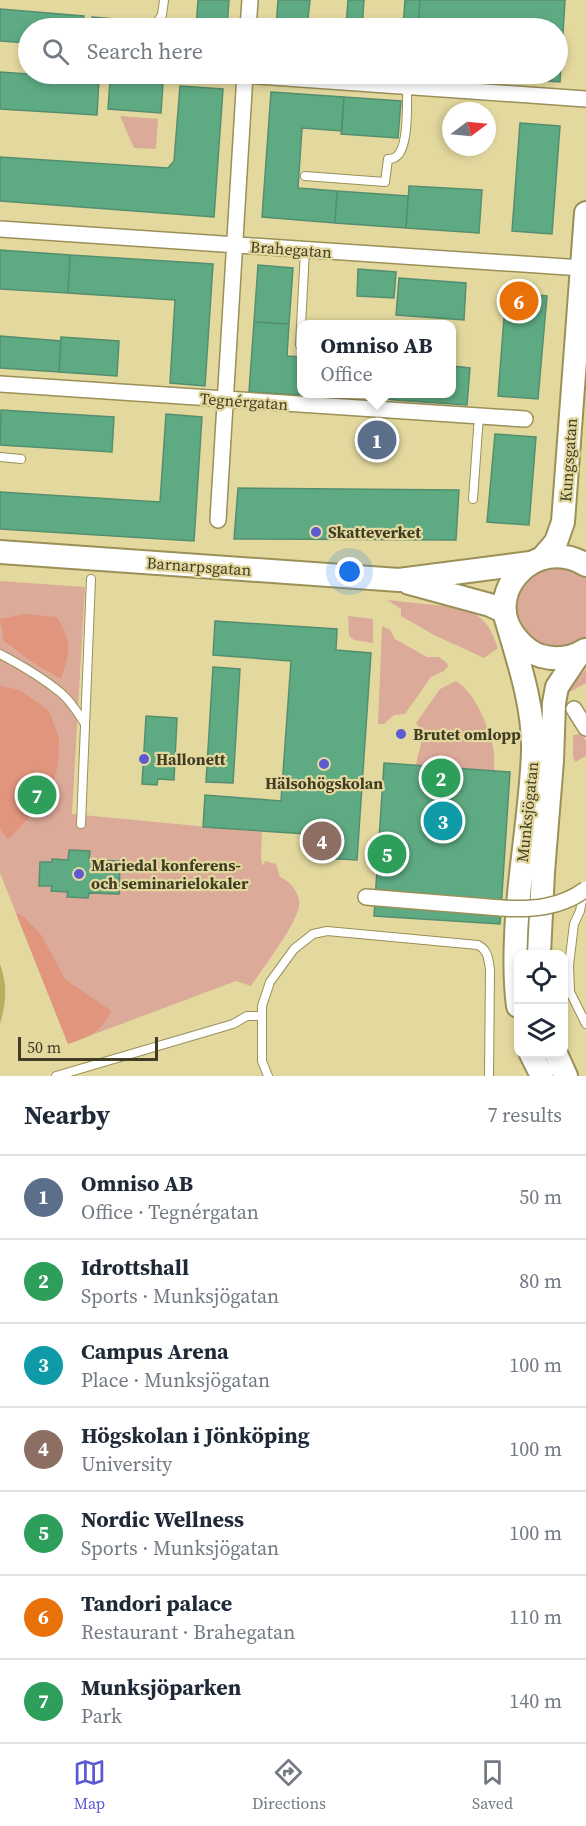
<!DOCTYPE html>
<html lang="en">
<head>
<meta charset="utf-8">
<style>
  body { margin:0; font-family:"Source Serif 4",serif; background:#f6f6f7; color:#1f2937 }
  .controls { position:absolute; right:18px; bottom:18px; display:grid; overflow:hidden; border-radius:12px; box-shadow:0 3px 9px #0003 }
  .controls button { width:54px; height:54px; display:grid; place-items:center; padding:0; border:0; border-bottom:2px solid #e0e1e3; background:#fff; color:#1f2937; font:30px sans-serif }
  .compass { position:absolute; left:442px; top:102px; width:54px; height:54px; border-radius:50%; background:#fff; box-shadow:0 3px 9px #0003; rotate:74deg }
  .scale { position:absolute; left:18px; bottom:15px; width:140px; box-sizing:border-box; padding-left:6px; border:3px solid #413d25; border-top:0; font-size:16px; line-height:21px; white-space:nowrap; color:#413d25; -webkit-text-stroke:4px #e3d99f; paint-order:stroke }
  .you { position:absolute; left:350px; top:572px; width:21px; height:21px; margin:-15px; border:4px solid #fff; border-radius:50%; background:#1a73e8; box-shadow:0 0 0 9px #1a73e833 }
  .badge { display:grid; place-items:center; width:39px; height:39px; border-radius:50%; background:#5c5ad2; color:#fff; font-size:20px; font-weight:700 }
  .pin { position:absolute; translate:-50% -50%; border:3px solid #fff; box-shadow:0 2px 6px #0006 }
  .popup { position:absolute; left:297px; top:320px; width:159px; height:78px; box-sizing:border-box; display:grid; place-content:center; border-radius:12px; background:#fff; filter:drop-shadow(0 2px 4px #0005); font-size:20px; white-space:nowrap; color:#747a83 }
  .popup b { font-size:22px; color:#1f2937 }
  .popup::after { content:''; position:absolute; left:50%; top:100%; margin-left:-12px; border:12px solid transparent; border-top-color:#fff }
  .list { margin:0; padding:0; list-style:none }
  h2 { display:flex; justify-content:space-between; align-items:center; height:78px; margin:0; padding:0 24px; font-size:26px }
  h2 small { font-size:20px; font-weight:400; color:#747a83 }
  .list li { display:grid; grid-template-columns:39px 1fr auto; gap:18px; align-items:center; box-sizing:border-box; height:84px; padding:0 24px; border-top:2px solid #e0e1e3 }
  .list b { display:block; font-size:22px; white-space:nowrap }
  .list p { margin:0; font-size:20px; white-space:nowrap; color:#747a83 }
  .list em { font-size:20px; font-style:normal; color:#747a83 }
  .icon { flex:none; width:33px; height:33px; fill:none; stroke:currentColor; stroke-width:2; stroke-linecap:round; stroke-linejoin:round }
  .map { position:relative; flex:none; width:586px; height:1076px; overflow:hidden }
  .search { position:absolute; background:#fff; box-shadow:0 3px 9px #0003; left:18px; right:18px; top:18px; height:66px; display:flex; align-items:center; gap:15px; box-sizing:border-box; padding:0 21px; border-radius:33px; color:#747a83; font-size:22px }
  .sheet { height:666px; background:#fff }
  nav { display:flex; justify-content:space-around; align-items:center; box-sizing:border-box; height:84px; border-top:2px solid #e0e1e3; background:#fff; font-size:16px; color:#747a83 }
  nav a { display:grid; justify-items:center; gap:3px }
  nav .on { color:#5c5ad2 }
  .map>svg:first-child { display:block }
</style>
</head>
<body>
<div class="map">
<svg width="586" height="1076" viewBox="0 0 586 1076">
  <rect width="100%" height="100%" fill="#e3d99f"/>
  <path fill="#dcaa99" d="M120,116L158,119L156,149L134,148Z
    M555,566C567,568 577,570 586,579V637L579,643L566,649L540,647L519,628L514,600L528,576Z
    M0,581L85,587L72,814L262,832L261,858L262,864L264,865L265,861L276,864L280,877C290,881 301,894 299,906C296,925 263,968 251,986L236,981L68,1044L0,873Z
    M387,600L464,608C485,618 490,626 498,648L484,658L434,635L401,616V609Z
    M348,616L373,619V643L354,640L349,636Z
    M382,626L390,630L395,639L427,657H439L447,663L448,666L444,671L431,677L405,714L394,715L384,724H378Z
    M586,669V683L568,693L573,684Z
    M456,681C474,691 489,727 493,747C495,754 494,763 494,771L416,766C417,751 428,736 416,723L440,689Z
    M582,734L586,741V756L575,762L573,757V735Z"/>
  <path fill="#e0957c" d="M25,614L57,617C73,646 70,648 61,679L35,664L4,641L0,619Z
    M0,686L20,690L49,711L59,738L58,764L52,788L35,811L11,837L7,839L0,827Z
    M16,913L24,917L42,936L65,979L111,1011C100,1034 90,1036 68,1044Z"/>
  <path fill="#baac60" d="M0,964C8,986 6,1003 0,1024Z"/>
  <path fill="#5eab83" stroke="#558e6f" stroke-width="1.5" d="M198,0H229L227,28H196Z
    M278,0H310L307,28H276Z
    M348,0H364L362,28H346Z
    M405,0H420L418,28H403Z
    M420,0H565L560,82L449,74H558V28H418Z
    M0,9L84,16L83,28H28V43L0,41Z
    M92,17L137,21V28H91Z
    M163,23L196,26V28H163Z
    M0,72L99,79L97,115L0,109Z
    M110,80L163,83L161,113L108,109Z
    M180,86L223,89L214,217L0,201V157L168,168L174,161Z
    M271,92L344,97L342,131L302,128L298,188L337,191L335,223L262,217Z
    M344,97L401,101L398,138L341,134Z
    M520,123L560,126L552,234L512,231Z
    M409,186L482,190L479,233L406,228Z
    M337,191L408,196L406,228L335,223Z
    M0,250L70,255L68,293L0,289Z
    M70,255L213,264L205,386L170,383L175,300L68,293Z
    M258,265L293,268L289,324L254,322Z
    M358,269L396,272L394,298L357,296Z
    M399,278L466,283L464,320L396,315Z
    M506,292L547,296L538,399L498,396Z
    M254,322L289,324L287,356L302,357V394H321L320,396L249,392Z
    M0,336L61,341L59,372L0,368Z
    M61,337L119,341L117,376L59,372Z
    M452,366L470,368L467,405L395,400L396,394H452Z
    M325,394H396L395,400Z
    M1,410L114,417L112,452L0,445Z
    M166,414L202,417L194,541L0,529V492L160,502Z
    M495,434L536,437L529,525L487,522Z
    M238,488L459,490L456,540L234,539Z
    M215,621L337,629L336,650L371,653L357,860L320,858L321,835L203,827L205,795L281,801L291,661L213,655Z
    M213,667L240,669L233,783L206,782Z
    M146,716L177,718L174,780L158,779L157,785L142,784Z
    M384,763L510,772L500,924L374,916Z
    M69,850L90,851L89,860L120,861L119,894L89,893L88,898L67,897L68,892L51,891L52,886H39L40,862H52V859L68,860Z"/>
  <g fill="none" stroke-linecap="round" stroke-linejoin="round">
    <defs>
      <path id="lane" d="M156,28V24L162,15L164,0
        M305,176L385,182L388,159C392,159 395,158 397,156C409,146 407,102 407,87
        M300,345L305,250
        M0,457L21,459
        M473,499L479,416
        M0,654C21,665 43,678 61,693C71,701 78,713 85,724
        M81,824L91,579
        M584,890L580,911L574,924L569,965L570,992L586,1024
        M56,1076L233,1024L247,1016H262
        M268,1076L262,1061V1006L270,982L294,949L313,934L327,931L478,945C488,950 488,958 490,969L489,1076"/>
      <path id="street" d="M248,28L250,0
        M245,75L586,99
        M0,229L582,268
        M0,384L525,419
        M218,520L245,74
        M574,709L586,728
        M366,897L501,908"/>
      <path id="secondary" d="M0,552L399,580L530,563
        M543,557L556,542L563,522L586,213
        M409,583L490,605L505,612
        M507,622C519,663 534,707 533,751C531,813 518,875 516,937C515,960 515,983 518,1006
        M585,650C571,659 556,660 541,656C531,653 524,647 518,640C478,596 535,533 586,565
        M539,954L543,872L552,761L554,703L557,687L579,654
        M531,1054L542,1076
        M556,1054L566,1076"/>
    </defs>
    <use href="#lane" stroke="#9a9058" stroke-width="10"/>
    <use href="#street" stroke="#9a9058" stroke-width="18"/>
    <use href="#secondary" stroke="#9a9058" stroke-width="26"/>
    <use href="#lane" stroke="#fff" stroke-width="8"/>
    <use href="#street" stroke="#fff" stroke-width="15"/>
    <use href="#secondary" stroke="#fff" stroke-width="22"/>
    <defs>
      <path id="street-bridge" d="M501,908C531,910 561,908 586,889"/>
    </defs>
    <use href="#street-bridge" stroke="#9a9058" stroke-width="18" stroke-linecap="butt"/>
    <use href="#street-bridge" stroke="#fff" stroke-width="15"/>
  </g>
  <g fill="#5c5ad2" stroke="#e3d99f" stroke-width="2">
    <circle cx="316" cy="532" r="6"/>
    <circle cx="401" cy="734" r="6"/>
    <circle cx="144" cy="759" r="6"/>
    <circle cx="324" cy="764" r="6"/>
    <circle cx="79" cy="874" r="6"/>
  </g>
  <g text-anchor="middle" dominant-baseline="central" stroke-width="4.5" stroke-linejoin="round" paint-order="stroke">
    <g font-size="16" fill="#413d25" stroke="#e3d99f">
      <text transform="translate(291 249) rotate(4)">Brahegatan</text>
      <text transform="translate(244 401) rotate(4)">Tegnérgatan</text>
      <text transform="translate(568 460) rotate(-86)">Kungsgatan</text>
      <text transform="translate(199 566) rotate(4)">Barnarpsgatan</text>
      <text transform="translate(527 812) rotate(-84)">Munksjögatan</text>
    </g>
    <g font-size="16" font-weight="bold" fill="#413d25" stroke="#e3d99f" text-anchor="start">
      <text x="328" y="532">Skatteverket</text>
      <text x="413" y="734">Brutet omlopp</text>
      <text x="156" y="759">Hallonett</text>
      <text x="324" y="783" text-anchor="middle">Hälsohögskolan</text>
      <text x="91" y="865">Mariedal konferens-<tspan x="91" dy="18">och seminarielokaler</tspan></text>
    </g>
  </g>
</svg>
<div class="controls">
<button><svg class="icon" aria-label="locate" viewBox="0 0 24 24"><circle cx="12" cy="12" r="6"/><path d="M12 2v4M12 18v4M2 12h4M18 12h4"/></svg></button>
<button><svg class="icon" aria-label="layers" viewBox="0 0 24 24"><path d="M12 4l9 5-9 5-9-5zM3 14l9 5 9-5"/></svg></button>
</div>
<svg class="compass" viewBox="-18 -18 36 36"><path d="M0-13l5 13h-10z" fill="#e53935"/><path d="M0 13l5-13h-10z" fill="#747a83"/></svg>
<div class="scale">50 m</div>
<div class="you"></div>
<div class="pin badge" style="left:377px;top:440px;background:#5c6f8a">1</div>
<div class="popup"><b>Omniso AB</b>Office</div>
<div class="pin badge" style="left:441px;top:778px;background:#2e9e5b">2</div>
<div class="pin badge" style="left:443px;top:821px;background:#0f9aa8">3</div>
<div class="pin badge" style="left:322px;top:841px;background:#8d6e63">4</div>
<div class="pin badge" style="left:387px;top:854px;background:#2e9e5b">5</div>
<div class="pin badge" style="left:519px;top:301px;background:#e8710a">6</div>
<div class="pin badge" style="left:37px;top:795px;background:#2e9e5b">7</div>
<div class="search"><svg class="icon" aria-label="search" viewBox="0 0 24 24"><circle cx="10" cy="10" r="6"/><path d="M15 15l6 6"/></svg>Search here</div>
</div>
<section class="sheet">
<h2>Nearby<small>7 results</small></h2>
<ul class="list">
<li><span class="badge" style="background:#5c6f8a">1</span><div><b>Omniso AB</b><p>Office · Tegnérgatan</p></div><em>50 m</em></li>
<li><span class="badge" style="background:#2e9e5b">2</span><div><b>Idrottshall</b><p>Sports · Munksjögatan</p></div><em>80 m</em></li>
<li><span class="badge" style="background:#0f9aa8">3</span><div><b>Campus Arena</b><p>Place · Munksjögatan</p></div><em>100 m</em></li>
<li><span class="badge" style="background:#8d6e63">4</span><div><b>Högskolan i Jönköping</b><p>University</p></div><em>100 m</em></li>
<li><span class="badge" style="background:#2e9e5b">5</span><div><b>Nordic Wellness</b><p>Sports · Munksjögatan</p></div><em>100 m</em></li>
<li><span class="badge" style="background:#e8710a">6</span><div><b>Tandori palace</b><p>Restaurant · Brahegatan</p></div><em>110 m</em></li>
<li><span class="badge" style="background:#2e9e5b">7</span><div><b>Munksjöparken</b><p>Park</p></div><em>140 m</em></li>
</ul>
</section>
<nav>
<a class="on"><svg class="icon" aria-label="map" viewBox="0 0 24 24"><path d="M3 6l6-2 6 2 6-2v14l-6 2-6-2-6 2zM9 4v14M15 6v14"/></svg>Map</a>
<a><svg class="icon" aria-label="directions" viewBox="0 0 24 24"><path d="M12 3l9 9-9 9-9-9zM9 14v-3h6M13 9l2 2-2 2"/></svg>Directions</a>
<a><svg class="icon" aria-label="saved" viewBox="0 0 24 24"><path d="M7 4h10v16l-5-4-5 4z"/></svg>Saved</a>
</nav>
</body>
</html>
